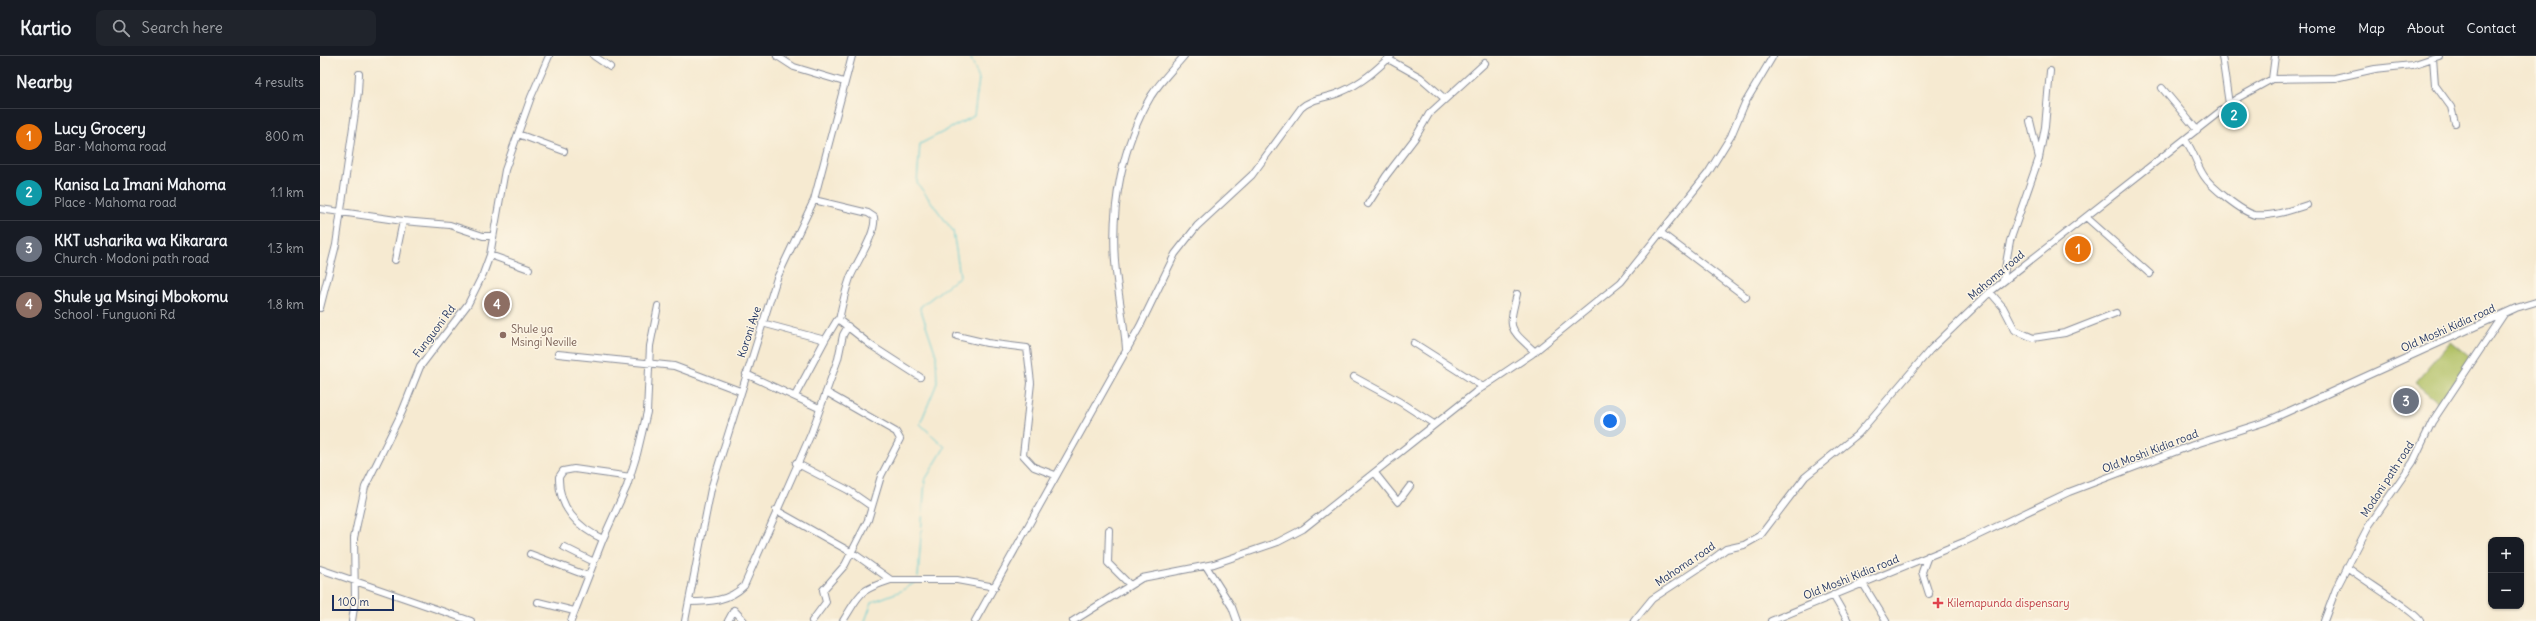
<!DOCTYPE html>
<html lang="en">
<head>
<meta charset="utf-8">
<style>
  body { margin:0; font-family:Delius,sans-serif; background:#20242c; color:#f1f3f6 }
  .controls { position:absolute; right:12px; bottom:12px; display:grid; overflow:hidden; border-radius:8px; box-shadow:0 1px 3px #0004 }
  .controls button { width:36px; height:36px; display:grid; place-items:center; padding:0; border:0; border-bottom:1px solid #363941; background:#171b24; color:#f1f3f6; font:20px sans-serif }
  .scale { position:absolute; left:12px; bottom:10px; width:62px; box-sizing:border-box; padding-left:4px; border:2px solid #1b2f5e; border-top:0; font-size:11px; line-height:14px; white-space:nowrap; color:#1b2f5e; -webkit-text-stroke:3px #fcf5e5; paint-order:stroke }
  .you { position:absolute; left:1290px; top:365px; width:14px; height:14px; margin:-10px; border:3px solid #fff; border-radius:50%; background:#1a73e8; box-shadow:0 0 0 6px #1a73e833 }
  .badge { display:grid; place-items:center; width:26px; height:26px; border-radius:50%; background:#d690ce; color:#fff; font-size:13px; font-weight:700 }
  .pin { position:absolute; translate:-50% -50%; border:2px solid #fff; box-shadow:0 1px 4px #0006 }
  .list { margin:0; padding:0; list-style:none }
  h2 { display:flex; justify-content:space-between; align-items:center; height:52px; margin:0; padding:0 16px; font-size:17px }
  h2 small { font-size:13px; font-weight:400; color:#9ea1a6 }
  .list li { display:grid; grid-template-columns:26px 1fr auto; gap:12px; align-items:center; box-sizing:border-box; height:56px; padding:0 16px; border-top:1px solid #363941 }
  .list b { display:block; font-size:15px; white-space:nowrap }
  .list p { margin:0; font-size:13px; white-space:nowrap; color:#9ea1a6 }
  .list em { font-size:13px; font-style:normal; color:#9ea1a6 }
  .icon { flex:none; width:22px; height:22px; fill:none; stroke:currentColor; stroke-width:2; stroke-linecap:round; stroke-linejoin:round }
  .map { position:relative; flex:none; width:2216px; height:565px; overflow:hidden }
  header { display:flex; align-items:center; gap:24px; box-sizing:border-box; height:56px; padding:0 20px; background:#171b24; border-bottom:1px solid #363941 }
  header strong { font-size:19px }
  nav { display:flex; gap:22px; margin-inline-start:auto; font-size:14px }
  .search { width:280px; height:36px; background:#20242c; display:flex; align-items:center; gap:10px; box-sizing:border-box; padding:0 14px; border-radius:8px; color:#9ea1a6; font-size:15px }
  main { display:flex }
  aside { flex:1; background:#171b24 }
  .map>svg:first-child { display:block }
</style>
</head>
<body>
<header>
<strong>Kartio</strong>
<div class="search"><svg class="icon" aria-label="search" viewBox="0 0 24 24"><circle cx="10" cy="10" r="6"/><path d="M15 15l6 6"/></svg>Search here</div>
<nav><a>Home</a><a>Map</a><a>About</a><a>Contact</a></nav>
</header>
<main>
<aside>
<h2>Nearby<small>4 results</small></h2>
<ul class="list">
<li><span class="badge" style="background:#e8710a">1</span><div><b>Lucy Grocery</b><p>Bar · Mahoma road</p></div><em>800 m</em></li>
<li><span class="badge" style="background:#0f9aa8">2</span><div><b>Kanisa La Imani Mahoma</b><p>Place · Mahoma road</p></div><em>1.1 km</em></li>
<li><span class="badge" style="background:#6b7280">3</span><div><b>KKT usharika wa Kikarara</b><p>Church · Modoni path road</p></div><em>1.3 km</em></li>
<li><span class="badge" style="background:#8d6e63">4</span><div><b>Shule ya Msingi Mbokomu</b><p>School · Funguoni Rd</p></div><em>1.8 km</em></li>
</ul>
</aside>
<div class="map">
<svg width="2216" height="565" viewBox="0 0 2216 565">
  <rect width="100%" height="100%" fill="#fcf5e5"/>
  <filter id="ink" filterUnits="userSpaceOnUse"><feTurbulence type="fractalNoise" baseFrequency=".025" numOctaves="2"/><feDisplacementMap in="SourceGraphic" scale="8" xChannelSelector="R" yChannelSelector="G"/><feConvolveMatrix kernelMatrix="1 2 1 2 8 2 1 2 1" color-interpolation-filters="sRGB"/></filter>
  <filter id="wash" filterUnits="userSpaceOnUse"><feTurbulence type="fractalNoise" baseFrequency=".012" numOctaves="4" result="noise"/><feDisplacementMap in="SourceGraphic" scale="16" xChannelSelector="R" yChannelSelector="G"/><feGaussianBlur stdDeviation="0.9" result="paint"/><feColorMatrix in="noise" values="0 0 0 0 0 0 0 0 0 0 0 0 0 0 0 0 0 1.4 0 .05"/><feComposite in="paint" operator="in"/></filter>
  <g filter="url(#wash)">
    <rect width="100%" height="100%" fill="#f6ead1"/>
    <path fill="#afbf62" stroke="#657760" d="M2131,285L2153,303L2118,346L2095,327Z"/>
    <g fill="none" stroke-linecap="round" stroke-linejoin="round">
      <path stroke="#5dcad2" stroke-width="1" d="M598,521L605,424L625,391L600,368L617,327L616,299L600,251L640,220L633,175L597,127L600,88L654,60L659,23L650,0
        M545,565L552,546L581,535L594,527"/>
    </g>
  </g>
  <g filter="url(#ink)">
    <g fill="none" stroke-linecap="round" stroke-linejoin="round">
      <defs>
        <path id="minor" d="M274,0L290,11
          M457,0L474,11L524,26
          M1902,0L1909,48
          M2113,2L2115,29L2131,51L2135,67
          M1068,3L1100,21L1124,42
          M1952,23L1955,0
          M1842,32L1877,74
          M1710,65L1719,102
          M198,78L244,95
          M1865,84C1874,95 1876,108 1884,120C1891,131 1922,156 1935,159C1951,161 1972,154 1987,149
          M494,144L548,157L554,161C557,177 536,207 530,222C525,236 522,249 519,264
          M1048,148L1066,120L1095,82L1109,58L1165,7
          M0,153L83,165L130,169L163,180H172
          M1766,161L1830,218
          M1341,177L1426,241
          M170,199L209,213
          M75,204L83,165
          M1683,224L1690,185L1719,102L1725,71L1730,15
          M1670,236L1683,251L1695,274L1713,282L1745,277L1796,257
          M1197,238C1188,274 1188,271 1215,296
          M0,252L16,189L38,36L39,18
          M442,267L505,284L517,264H519L552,290L600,321
          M637,280L667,287L707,292L711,327L703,399L714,411L735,419
          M1094,287L1163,331
          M806,293C804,263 797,234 795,205C791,149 802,89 831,40C840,26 853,13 864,0
          M238,298L354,310L420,335
          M426,318L499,352
          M1034,321L1080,346L1114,368
          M475,340L505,284
          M476,407L528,434L551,450
          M1055,417L1078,446L1090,430
          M456,454L536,499L571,524H637L675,531
          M789,474L788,507L810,529
          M283,483C258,472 238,451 239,421L243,415L254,413L311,421
          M244,491L274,506
          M210,498L268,520
          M1608,500L1602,516L1609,538
          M886,510L912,551L917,565
          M2027,511C2040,522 2096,556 2100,565
          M0,513L151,565
          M1542,526L1566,565
          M1513,539L1528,565
          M218,546L254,555
          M369,546C390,546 409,545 424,530L491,378L518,303L523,279L528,270
          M32,565L35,545L34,482L45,431L82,356L100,311L148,248L163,218L170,199L185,114L211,41L229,0
          M251,565L283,483L307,430L317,398L327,356L330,290L338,250
          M365,565L391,433L457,222L494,144L532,0
          M408,565L414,554L424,565
          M492,565L506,546L503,534L525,509L548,464L561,420L580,383L576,376L506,336
          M523,565C541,537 537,535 571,524
          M655,565L820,270L855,198L877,170L932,119L981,52C992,42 1007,42 1021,36C1042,27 1055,15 1071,0
          M753,565L822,522L894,508L958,486L983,473L1157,335L1212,298L1301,226L1388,117L1411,80L1425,47L1453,0
          M1314,565L1332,543L1390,505L1406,493L1424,489L1440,480L1485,421L1538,378L1610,294L1670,236L1916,43L1952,23L2015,22L2055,13L2092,9L2119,0
          M1451,565L1646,485L1749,436L1873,389L1945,366L2196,252L2216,246
          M2004,565L2016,533L2048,471L2093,406L2112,366L2184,258"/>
      </defs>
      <use href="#minor" stroke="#888c98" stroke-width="8"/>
      <use href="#minor" stroke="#fff" stroke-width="6"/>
    </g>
  </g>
  <circle fill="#8d6e63" stroke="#fcf5e5" stroke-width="1.5" cx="183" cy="279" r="4"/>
  <path fill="#e0444e" stroke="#fcf5e5" stroke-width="1.5" d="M1616 541h4v4h4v4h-4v4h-4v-4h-4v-4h4z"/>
  <g text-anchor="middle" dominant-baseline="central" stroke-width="3" stroke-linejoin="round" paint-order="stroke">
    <g font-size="11" fill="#1b2f5e" stroke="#fcf5e5">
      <text transform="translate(1676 219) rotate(-40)">Mahoma road</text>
      <text transform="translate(2128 272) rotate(-24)">Old Moshi Kidia road</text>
      <text transform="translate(114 275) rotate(-53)">Funguoni Rd</text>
      <text transform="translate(429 276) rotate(-72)">Koroni Ave</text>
      <text transform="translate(1830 395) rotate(-21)">Old Moshi Kidia road</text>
      <text transform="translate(2067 423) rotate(-57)">Modoni path road</text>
      <text transform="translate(1365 508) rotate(-34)">Mahoma road</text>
      <text transform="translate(1531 521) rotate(-22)">Old Moshi Kidia road</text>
    </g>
    <g font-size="11" fill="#785e54" stroke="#fcf5e5" text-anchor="start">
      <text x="191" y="273">Shule ya<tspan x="191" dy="13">Msingi Neville</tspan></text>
    </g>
    <g font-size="11" fill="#be3a42" stroke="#fcf5e5" text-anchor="start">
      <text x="1627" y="547">Kilemapunda dispensary</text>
    </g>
  </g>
</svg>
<div class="controls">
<button>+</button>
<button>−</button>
</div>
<div class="scale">100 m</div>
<div class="you"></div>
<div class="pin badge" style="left:1758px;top:193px;background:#e8710a">1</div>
<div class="pin badge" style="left:1914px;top:59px;background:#0f9aa8">2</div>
<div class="pin badge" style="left:2086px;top:345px;background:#6b7280">3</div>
<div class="pin badge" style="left:177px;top:248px;background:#8d6e63">4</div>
</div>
</main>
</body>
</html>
